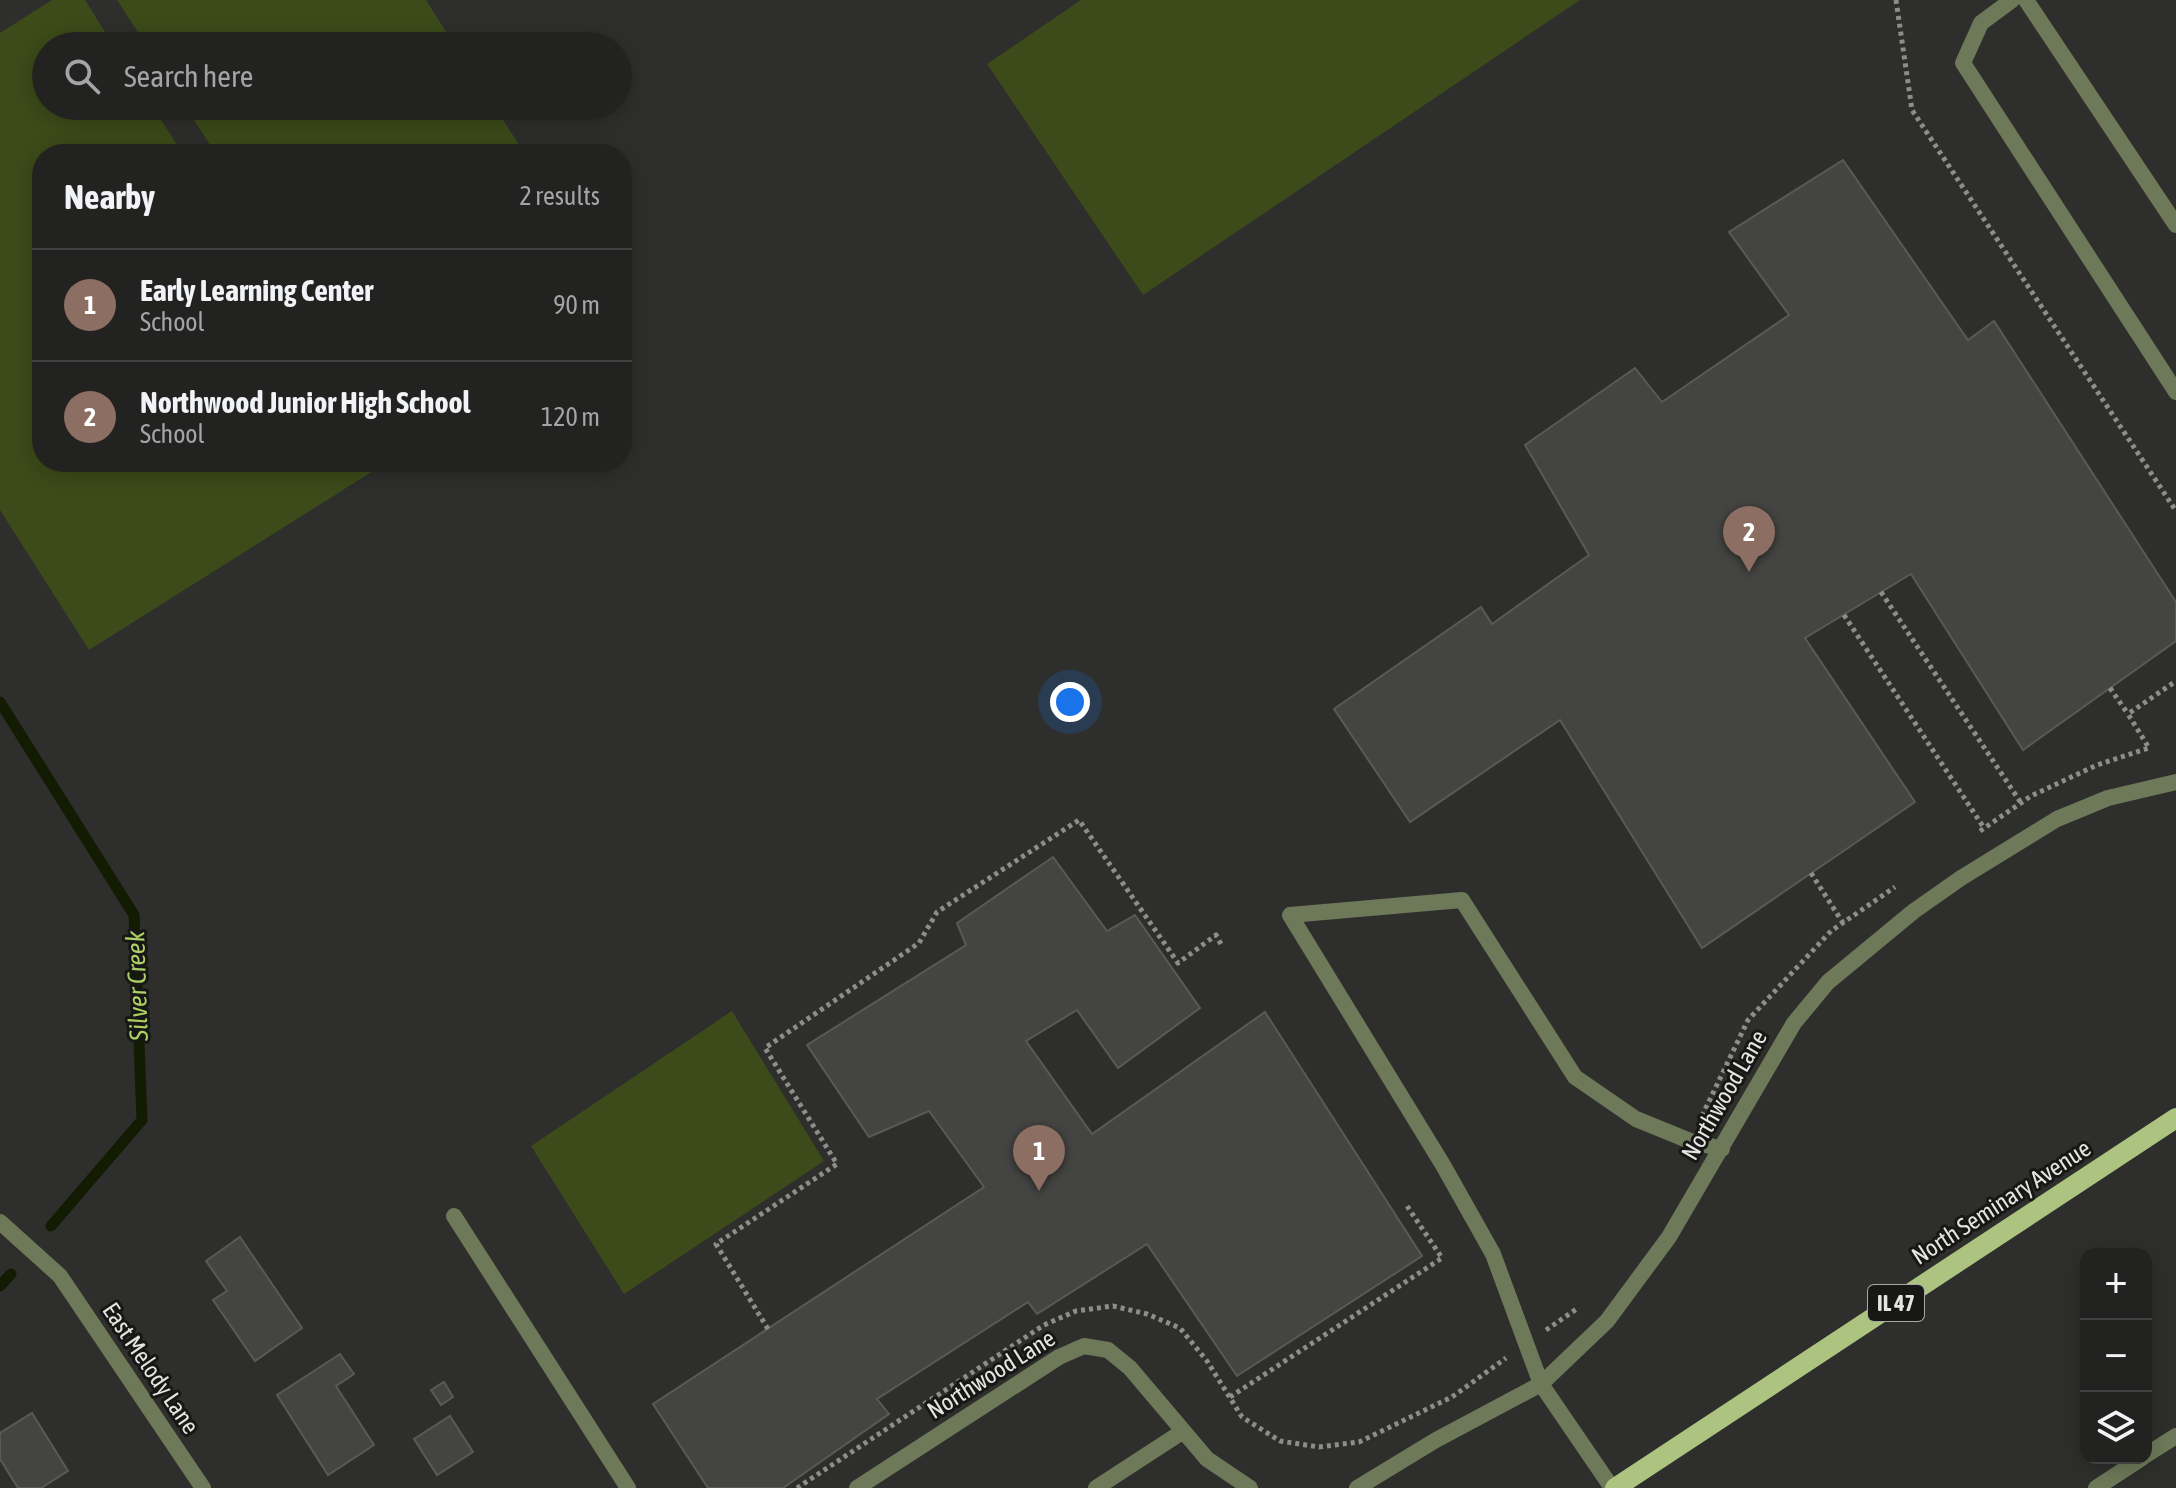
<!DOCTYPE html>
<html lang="en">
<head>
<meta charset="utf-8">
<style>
  body { margin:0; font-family:"Asap Condensed",sans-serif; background:#2e2f2e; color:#f1f3f6 }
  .controls { position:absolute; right:24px; bottom:24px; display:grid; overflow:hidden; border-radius:16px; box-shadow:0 4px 20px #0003 }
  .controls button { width:72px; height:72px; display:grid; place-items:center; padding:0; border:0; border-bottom:2px solid #3f403f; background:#222321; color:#f1f3f6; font:40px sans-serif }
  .you { position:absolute; left:1070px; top:702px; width:28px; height:28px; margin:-20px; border:6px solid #fff; border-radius:50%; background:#1a73e8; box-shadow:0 0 0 12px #1a73e833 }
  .badge { display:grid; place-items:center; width:52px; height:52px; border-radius:50%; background:#8c9099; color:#fff; font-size:26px; font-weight:700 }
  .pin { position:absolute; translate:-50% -66px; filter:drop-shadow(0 2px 4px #0008) }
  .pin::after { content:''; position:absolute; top:42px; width:28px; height:24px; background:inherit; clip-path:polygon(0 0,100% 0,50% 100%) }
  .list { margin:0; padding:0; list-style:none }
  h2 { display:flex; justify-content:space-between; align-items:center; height:104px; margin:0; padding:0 32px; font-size:34px }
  h2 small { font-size:26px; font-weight:400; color:#a2a4a5 }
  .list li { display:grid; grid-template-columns:52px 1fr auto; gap:24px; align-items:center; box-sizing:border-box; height:112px; padding:0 32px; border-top:2px solid #3f403f }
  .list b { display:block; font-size:30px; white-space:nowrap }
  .list p { margin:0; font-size:26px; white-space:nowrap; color:#a2a4a5 }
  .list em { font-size:26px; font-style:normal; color:#a2a4a5 }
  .icon { flex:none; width:44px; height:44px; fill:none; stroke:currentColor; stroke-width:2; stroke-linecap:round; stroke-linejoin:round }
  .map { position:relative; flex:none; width:2176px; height:1488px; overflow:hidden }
  .search { position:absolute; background:#222321; box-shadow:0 4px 20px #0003; left:32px; top:32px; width:600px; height:88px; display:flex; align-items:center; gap:20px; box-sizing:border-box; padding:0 28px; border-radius:44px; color:#a2a4a5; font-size:30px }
  .panel { position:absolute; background:#222321; box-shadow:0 4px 20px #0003; left:32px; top:144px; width:600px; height:328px; border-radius:32px }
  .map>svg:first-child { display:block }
</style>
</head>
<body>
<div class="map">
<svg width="2176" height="1488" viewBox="0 0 2176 1488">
  <rect width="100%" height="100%" fill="#2e2f2c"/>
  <path fill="#3c4b19" d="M52,0H85L114,46H46V106H152L183,154H42V462H378L381,466L89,650L0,510V33Z
    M117,0H426L455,46H147Z
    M1081,0H1580L1143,295L987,64Z
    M185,106H494L525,154H216Z
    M732,1011L824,1161L624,1294L531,1146Z"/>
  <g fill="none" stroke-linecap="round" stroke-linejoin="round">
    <path stroke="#131b03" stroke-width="11" d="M0,702L134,915L142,1120L51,1226
      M0,1286L11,1274"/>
  </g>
  <path fill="#444542" stroke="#585a56" stroke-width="2" d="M1843,160L1968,340L1994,321L2176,602V641L2023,750L1911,574L1805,638L1915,802L1702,948L1560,720L1410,822L1334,709L1481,607L1492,624L1589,555L1525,445L1635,368L1662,402L1789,315L1729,232Z
    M1053,857L1107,931L1135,915L1200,1008L1118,1068L1077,1010L1026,1041L1092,1134L1265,1012L1422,1256L1237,1376L1147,1244L1037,1314L1028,1302L877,1399L889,1414L783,1488H708L653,1404L984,1187L929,1111L869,1137L807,1045L966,945L957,923Z
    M240,1237L302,1328L255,1361L213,1300L227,1291L206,1261Z
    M340,1354L354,1374L336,1386L374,1445L328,1475L277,1395Z
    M444,1382L453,1397L441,1405L431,1390Z
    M32,1413L68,1471L41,1488H18L0,1459V1433Z
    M450,1416L473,1452L437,1475L414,1439Z"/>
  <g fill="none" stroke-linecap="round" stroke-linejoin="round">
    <path stroke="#8d8d8b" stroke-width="5" stroke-dasharray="4 4" stroke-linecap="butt" d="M1896,0L1912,110L2176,511
      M1881,592L2021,803
      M1844,615L1984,828
      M2110,688L2128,714
      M1980,831L2031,796L2097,765L2149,748L2128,714L2176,681
      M1811,873L1843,923
      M1702,1116L1748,1020L1831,931L1895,887
      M768,1329L716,1244L837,1164L765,1048L919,943L937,912L1079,820L1178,963L1216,935L1222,946
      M1546,1330L1578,1308
      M1230,1397L1442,1258L1405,1203
      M797,1488L1044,1325L1076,1311L1113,1306L1147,1314L1180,1328L1207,1361L1242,1417L1280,1441L1319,1447L1359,1442L1452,1397L1506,1358"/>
    <path stroke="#6e7959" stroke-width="16" d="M2012,0L1981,23L1963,63L2176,392
      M2026,0L2176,225
      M454,1216L628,1488
      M1541,1384L1493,1254L1443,1165L1290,915L1462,900L1575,1077L1636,1119L1690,1141L1722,1149
      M2146,1455L2176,1436
      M857,1488L1059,1357L1084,1346L1108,1350L1130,1368L1207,1459L1250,1488
      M1096,1488L1182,1432
      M1357,1488L1436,1440L1541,1384L1607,1321L1669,1237L1794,1023L1828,982L1914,911L1961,878L2057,819L2108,798L2176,782
      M2096,1488L2142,1458"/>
    <path stroke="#6e7959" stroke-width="16" d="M0,1222L60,1276L203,1488
      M1541,1384L1612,1488"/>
    <path stroke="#acc480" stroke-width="20" d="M1615,1488L2176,1118"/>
  </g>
  <g text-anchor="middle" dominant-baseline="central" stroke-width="6" stroke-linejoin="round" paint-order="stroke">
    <rect fill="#171716" stroke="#a7a7a6" stroke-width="2" x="1868" y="1285" width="56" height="36" rx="6"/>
    <g font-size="22" font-weight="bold" fill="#e5e5e3">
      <text x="1896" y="1303">IL 47</text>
    </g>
    <g font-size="24" fill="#e5e5e3" stroke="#171716">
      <text transform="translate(1724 1095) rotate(-60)">Northwood Lane</text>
      <text transform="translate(2001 1202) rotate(-33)">North Seminary Avenue</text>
      <text transform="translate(151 1368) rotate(56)">East Melody Lane</text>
      <text transform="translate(991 1374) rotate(-32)">Northwood Lane</text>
    </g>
    <g font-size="26" font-style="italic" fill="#adcf63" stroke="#171716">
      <text transform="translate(137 986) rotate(-92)">Silver Creek</text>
    </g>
  </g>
</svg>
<div class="controls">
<button>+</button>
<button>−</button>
<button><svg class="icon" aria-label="layers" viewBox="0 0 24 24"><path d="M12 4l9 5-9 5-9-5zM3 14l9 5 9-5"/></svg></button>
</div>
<div class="you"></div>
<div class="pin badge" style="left:1039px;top:1191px;background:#8d6e63">1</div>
<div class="pin badge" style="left:1749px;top:572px;background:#8d6e63">2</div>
<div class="search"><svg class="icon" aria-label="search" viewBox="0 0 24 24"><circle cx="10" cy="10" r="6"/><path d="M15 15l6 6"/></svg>Search here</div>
<section class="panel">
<h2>Nearby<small>2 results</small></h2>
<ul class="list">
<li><span class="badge" style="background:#8d6e63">1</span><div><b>Early Learning Center</b><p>School</p></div><em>90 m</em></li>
<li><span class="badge" style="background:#8d6e63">2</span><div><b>Northwood Junior High School</b><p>School</p></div><em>120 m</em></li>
</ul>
</section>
</div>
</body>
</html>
